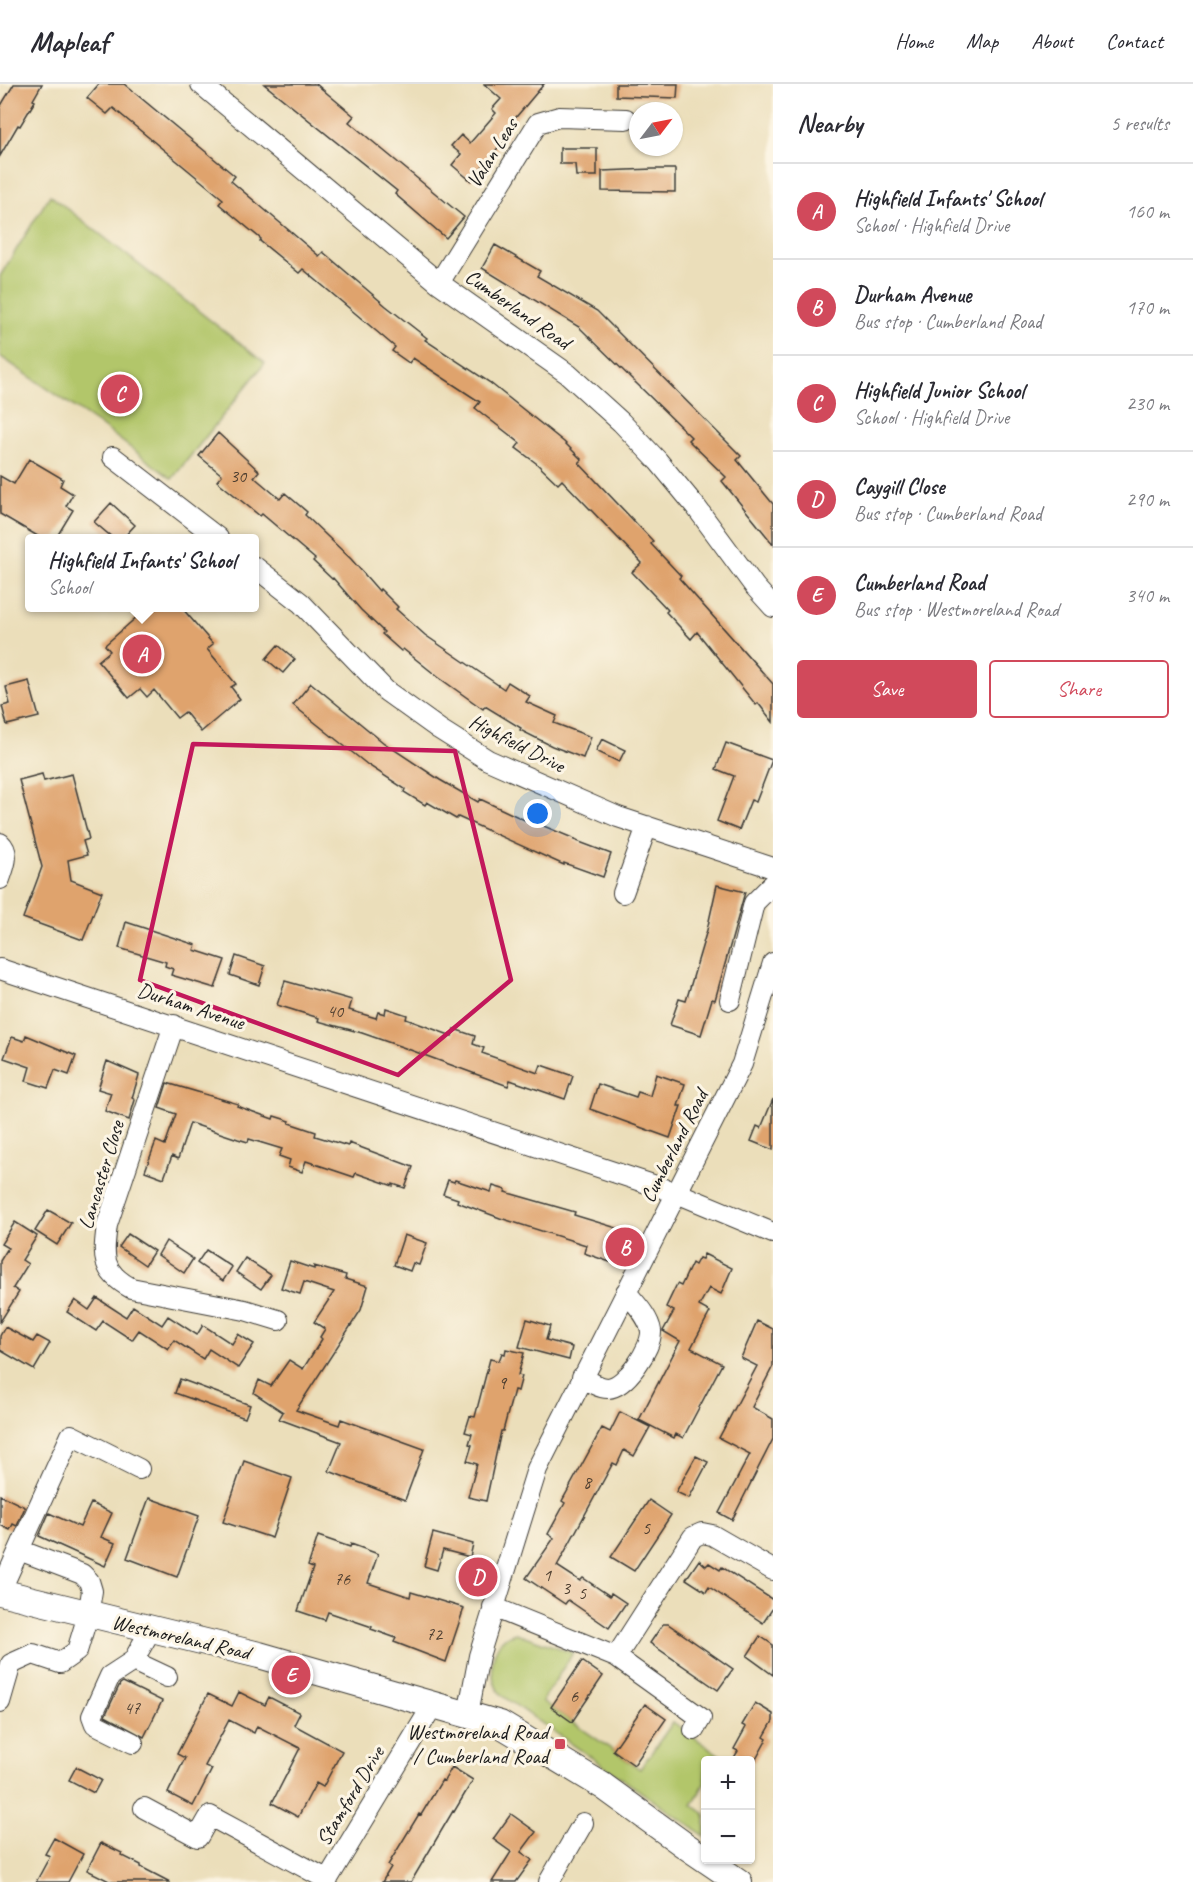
<!DOCTYPE html>
<html lang="en">
<head>
<meta charset="utf-8">
<style>
  body { margin:0; font-family:Caveat,sans-serif; background:#f2f2f3; color:#2b2b33 }
  .controls { position:absolute; right:18px; bottom:18px; display:grid; overflow:hidden; border-radius:6px; box-shadow:0 2px 4px #0004 }
  .controls button { width:54px; height:54px; display:grid; place-items:center; padding:0; border:0; border-bottom:2px solid #e1e1e2; background:#fff; color:#2b2b33; font:30px sans-serif }
  .compass { position:absolute; left:629px; top:18px; width:54px; height:54px; border-radius:50%; background:#fff; box-shadow:0 2px 4px #0004; rotate:58deg }
  .you { position:absolute; left:538px; top:730px; width:21px; height:21px; margin:-15px; border:4px solid #fff; border-radius:50%; background:#1a73e8; box-shadow:0 0 0 9px #1a73e833 }
  .badge { display:grid; place-items:center; width:39px; height:39px; border-radius:50%; background:#d1495b; color:#fff; font-size:20px; font-weight:700 }
  .pin { position:absolute; translate:-50% -50%; border:3px solid #fff; box-shadow:0 2px 6px #0006 }
  .popup { position:absolute; left:25px; top:450px; width:234px; height:78px; box-sizing:border-box; display:grid; place-content:center; border-radius:6px; background:#fff; filter:drop-shadow(0 2px 4px #0005); font-size:20px; white-space:nowrap; color:#7c7c81 }
  .popup b { font-size:22px; color:#2b2b33 }
  .popup::after { content:''; position:absolute; left:50%; top:100%; margin-left:-12px; border:12px solid transparent; border-top-color:#fff }
  .list { margin:0; padding:0; list-style:none }
  h2 { display:flex; justify-content:space-between; align-items:center; height:78px; margin:0; padding:0 24px; font-size:26px }
  h2 small { font-size:20px; font-weight:400; color:#7c7c81 }
  .list li { display:grid; grid-template-columns:39px 1fr auto; gap:18px; align-items:center; box-sizing:border-box; height:96px; padding:0 24px; border-top:2px solid #e1e1e2 }
  .list b { display:block; font-size:22px; white-space:nowrap }
  .list p { margin:0; font-size:20px; white-space:nowrap; color:#7c7c81 }
  .list em { font-size:20px; font-style:normal; color:#7c7c81 }
  .actions { display:flex; gap:12px; padding:18px 24px }
  .actions a { flex:1; padding:14px 0; border:2px solid #d1495b; border-radius:6px; text-align:center; font-size:21px; color:#d1495b }
  .actions .main { background:#d1495b; color:#fff }
  .map { position:relative; flex:none; width:773px; height:1798px; overflow:hidden }
  header { display:flex; align-items:center; gap:36px; box-sizing:border-box; height:84px; padding:0 30px; background:#fff; border-bottom:2px solid #e1e1e2 }
  header strong { font-size:28px }
  nav { display:flex; gap:33px; margin-inline-start:auto; font-size:21px }
  main { display:flex }
  aside { flex:1; background:#fff }
  .map>svg:first-child { display:block }
</style>
</head>
<body>
<header>
<strong>Mapleaf</strong>
<nav><a>Home</a><a>Map</a><a>About</a><a>Contact</a></nav>
</header>
<main>
<div class="map">
<svg width="773" height="1798" viewBox="0 0 773 1798">
  <rect width="100%" height="100%" fill="#fcf5e5"/>
  <filter id="ink" filterUnits="userSpaceOnUse"><feTurbulence type="fractalNoise" baseFrequency=".0167" numOctaves="2"/><feDisplacementMap in="SourceGraphic" scale="12" xChannelSelector="R" yChannelSelector="G"/><feConvolveMatrix kernelMatrix="1 2 1 2 8 2 1 2 1" color-interpolation-filters="sRGB"/></filter>
  <filter id="wash" filterUnits="userSpaceOnUse"><feTurbulence type="fractalNoise" baseFrequency=".008" numOctaves="4" result="noise"/><feDisplacementMap in="SourceGraphic" scale="24" xChannelSelector="R" yChannelSelector="G"/><feGaussianBlur stdDeviation="1.35" result="paint"/><feColorMatrix in="noise" values="0 0 0 0 0 0 0 0 0 0 0 0 0 0 0 0 0 1.4 0 .05"/><feComposite in="paint" operator="in"/></filter>
  <g filter="url(#wash)">
    <rect width="100%" height="100%" fill="#ebdeba"/>
    <path fill="#b2c66a" stroke="#677143" stroke-width="1.5" d="M50,111L265,279L172,395L99,340L0,272V192Z
      M516,1549L573,1569L542,1617L640,1685L673,1638L722,1673L720,1676H706L705,1699L692,1721L705,1730V1752L501,1611C486,1592 490,1554 516,1549Z"/>
    <g id="blocks">
      <path fill="#dfa36d" d="M14,0H42L33,16L35,17L20,42L18,41L0,72V23Z
        M99,0H124L235,92L231,97L319,172L323,168L386,222L427,254L425,256L489,298L564,358L582,376L579,379L653,457L651,460L681,492L679,494L773,600V638L758,619L756,621L697,548L691,555L666,528L668,526L632,488L642,479L562,396L558,400L536,379L516,364L520,359L475,324L480,318L413,274L409,279L392,267L395,263L303,185L299,189L260,157L261,155L219,120L223,115L136,43L113,24L107,30L87,14Z
        M264,0H316L354,32L349,38L464,133L446,154L395,110L397,107Z
        M484,0H544L506,45L510,49L471,97L452,81L461,70L451,62L461,51L470,59L496,29L492,25L501,15Z
        M616,0H678L677,14L616,12Z
        M560,64H597V92H576L575,80H560Z
        M653,85H675V108L602,107V87Z
        M495,161L540,187L537,192L597,227L741,372L737,376L773,420V460L722,397L726,393L688,356L691,353L579,243L482,184Z
        M218,349L259,387L254,393L280,415L285,409L307,428L305,431L351,475L379,507L380,505L398,523L396,525L425,551L504,605L508,598L530,612L526,618L557,632L554,639L591,653L583,674L552,662L520,646L521,644L485,622L483,625L438,593L403,565L401,567L382,550L384,548L361,526L333,494L332,495L313,477L315,475L262,430L260,432L217,397L222,391L199,372Z
        M29,375L63,395L60,402L73,410L66,422L73,426L56,454H41L0,430V392L14,400Z
        M111,419L135,441L123,454H113L94,438Z
        M147,524H182L213,560L207,565L236,600L231,603L240,615L201,648L185,628L177,634L154,606L147,613L140,605L129,614L98,577L110,567L105,561Z
        M278,561L295,575L283,589L266,575Z
        M29,597L39,633L7,641L2,622L10,620L6,603Z
        M311,599L384,659L440,696L478,718L480,715L533,740L534,738L575,755L574,756L611,770L603,793L564,779V781L458,733L456,735L427,718L425,721L404,708L405,705L368,681L293,621Z
        M602,655L625,666L619,678L596,667Z
        M726,659L772,676L756,718L751,716L739,746L717,737L734,692L716,685Z
        M42,690L44,697L72,690L89,755L83,757L87,771L68,776L71,796L102,808L83,856L23,834L42,783L19,696Z
        M717,801L745,808L715,916L712,915L701,951L670,941L679,915L686,917L707,846Z
        M126,838L196,861L194,866L225,876L215,904L171,891L173,885L165,882L166,878L119,864Z
        M236,872L265,882L259,901L230,891Z
        M285,897L352,916L349,926L376,934L378,928L385,930L386,924L407,931L406,935L452,952L454,945L475,952L473,960L484,964L482,969L538,989L541,981L573,992L565,1015L510,996L508,1002L405,964L362,949L318,937L319,934L277,921Z
        M26,951L76,972L69,991L55,986L48,1004L26,997L30,983L4,974L12,953L24,957Z
        M107,977L139,991L132,1014L135,1016L129,1036L105,1027L111,1009L98,1005Z
        M656,990L685,1000L678,1022H681L670,1054L590,1025L598,1000L636,1013L638,1008L650,1012Z
        M167,999L238,1020L237,1022L273,1035L274,1032L290,1037L289,1039L316,1048L315,1052L348,1062L349,1059L413,1083L405,1104L393,1100V1102L356,1089L354,1093L306,1077L302,1088L288,1083L290,1076L279,1072L282,1065L249,1055L248,1058L238,1055L190,1039L178,1075L172,1072L164,1094L145,1087L156,1057L165,1061L176,1030L159,1024Z
        M773,1015V1066L751,1057L757,1042L761,1044Z
        M448,1096L454,1098L455,1096L491,1108L493,1102L506,1106L505,1108L575,1128L574,1131L620,1145L610,1178L584,1169L586,1161L500,1134L457,1118L458,1115L443,1110Z
        M48,1126L71,1139L57,1161L35,1147Z
        M15,1138L37,1152L22,1176L28,1180L13,1204L19,1208L0,1238V1177L8,1164L1,1160Z
        M128,1150L154,1167L145,1181L119,1163Z
        M404,1151L427,1159L419,1181L413,1179L410,1187L394,1181Z
        M166,1157L193,1175L184,1189L158,1171Z
        M206,1166L232,1183L223,1197L197,1179Z
        M704,1170L732,1184L721,1210L709,1204L699,1222L710,1228L691,1264L722,1280L683,1354L676,1350L674,1354L639,1336L680,1257L663,1247L674,1227L666,1223L677,1200L681,1202L692,1179L695,1181L699,1174L702,1175Z
        M245,1174L271,1191L261,1205L236,1188Z
        M290,1177L314,1185V1182L346,1191L345,1195L368,1202L361,1226L296,1326L339,1341L341,1335L424,1365L405,1416L329,1387L341,1358L279,1335L283,1328L254,1309L259,1296L271,1302L289,1276L303,1285L322,1255L320,1253L325,1245L314,1238L334,1208L304,1198L300,1210L281,1204Z
        M97,1214L126,1233L133,1222L162,1241L168,1232L197,1251L203,1241L232,1260L238,1250L254,1260L238,1284L209,1265L203,1275L174,1256L168,1265L139,1246L132,1256L103,1237L96,1247L67,1228L75,1216L89,1226Z
        M527,1235L550,1242L546,1256L572,1263L569,1276L519,1263Z
        M757,1237L773,1245V1282L752,1323L773,1335V1355L732,1436L719,1429L750,1370L719,1354L757,1282L741,1274Z
        M5,1243L33,1258L37,1252L50,1259L34,1286L0,1266V1252Z
        M506,1265L524,1269L518,1291L522,1292L518,1307L514,1306L503,1347H501L486,1417L468,1413L477,1380L467,1377L472,1361L469,1360L472,1350L465,1348L470,1332L475,1333L490,1275L499,1277L502,1269L505,1270Z
        M180,1295L250,1321L245,1334L175,1309Z
        M620,1328L650,1343L634,1372L624,1366L617,1381L613,1379L557,1482L580,1497L583,1494L610,1512L611,1509L626,1519L609,1544L568,1516L565,1520L526,1494L554,1454L548,1450L565,1419L562,1417L602,1344L610,1348Z
        M696,1372L708,1378L689,1414L676,1408Z
        M244,1377L292,1394L272,1454L223,1438Z
        M0,1411L25,1423L17,1442L13,1440L10,1446L0,1441Z
        M149,1414L199,1432L177,1493L127,1474Z
        M649,1416L671,1431L634,1487L611,1473Z
        M91,1419L112,1429L101,1453L115,1459L105,1482L39,1452L49,1429L80,1443Z
        M433,1449L473,1460L470,1473L443,1466L437,1486L424,1482Z
        M318,1452L350,1463L351,1460L378,1470L368,1499L410,1513L411,1508L464,1524L446,1578L394,1558L396,1554L371,1545L372,1543L328,1528L325,1536L298,1527L313,1484L308,1482Z
        M699,1476L706,1482L709,1479L720,1486L722,1483L773,1516V1524L763,1539L709,1503L706,1508L686,1495Z
        M663,1540H668L733,1585L718,1606L650,1559Z
        M760,1552L773,1561V1591L747,1572Z
        M582,1577L603,1592L572,1638L551,1623Z
        M123,1598L162,1617L144,1653L105,1632L120,1600Z
        M239,1608L265,1621L269,1613L300,1629L294,1641L342,1667L323,1703L316,1699L298,1733L272,1719L300,1664L257,1642L254,1649L229,1636L205,1682L212,1685L193,1722L168,1709L185,1674L177,1670L208,1610L232,1622Z
        M755,1619L773,1630V1637L764,1653L767,1655L755,1677H732L738,1667L734,1665L746,1643L742,1641Z
        M645,1620L666,1635L634,1681L613,1666Z
        M76,1683L101,1696L94,1709L69,1696Z
        M452,1683L473,1696L454,1728L453,1727L411,1798H382L391,1783L388,1781L419,1730L421,1731L442,1696L444,1697Z
        M511,1730L536,1748L521,1768L532,1776L516,1798H492L511,1768L493,1755Z
        M54,1754L83,1770L68,1798H36L50,1772L45,1770Z
        M101,1759L122,1769L121,1771L141,1781V1783L170,1798H111L87,1786Z"/>
    </g>
  </g>
  <g filter="url(#ink)">
    <use href="#blocks" fill-opacity="0" stroke="#3b3934" stroke-width="1.5"/>
    <g fill="none" stroke-linecap="round" stroke-linejoin="round">
      <defs>
        <path id="minor" d="M201,0L439,199L568,290L621,338L658,377L696,423L755,503L773,523
          M439,199L538,39L559,33L626,35
          M113,373L218,454
          M255,483L301,519L386,607L439,645L488,676L618,733L773,784
          M0,759C11,769 4,783 0,795
          M623,809L647,742
          M0,885L677,1109L773,1149
          M730,916L754,819L773,800
          M174,941L107,1141C103,1172 101,1188 131,1204L245,1226L278,1236
          M582,1293C590,1298 599,1304 608,1304C626,1303 652,1264 651,1247C649,1233 635,1219 626,1208
          M0,1508L71,1351L139,1385
          M493,1523L616,1573L701,1634L694,1646
          M616,1573L693,1453L702,1449L712,1451L773,1486
          M133,1577L167,1593
          M0,1618L11,1580L33,1570L60,1579L77,1567L88,1531L92,1507L89,1497L82,1490L19,1466
          M468,1630L479,1572L537,1385L742,980L773,879
          M133,1659L95,1640L92,1632L110,1592L133,1577L151,1545
          M144,1724L198,1753L210,1732L328,1796
          M326,1798L433,1621
          M549,1798L583,1739"/>
        <path id="major" d="M0,1508L259,1571L500,1640L603,1702L683,1760L739,1798"/>
      </defs>
      <use href="#minor" stroke="#3b3934" stroke-width="22"/>
      <use href="#major" stroke="#3b3934" stroke-width="28"/>
      <use href="#minor" stroke="#fff" stroke-width="20"/>
      <use href="#major" stroke="#fff" stroke-width="26"/>
    </g>
  </g>
  <path fill="none" stroke="#c2185b" stroke-width="4.5" stroke-linejoin="round" d="M193,660L455,667L511,896L398,991L140,896Z"/>
  <rect fill="#d1495b" stroke="#fcf5e5" stroke-width="2" x="554" y="1654" width="12" height="12" rx="3"/>
  <g text-anchor="middle" dominant-baseline="central" stroke-width="6" stroke-linejoin="round" paint-order="stroke">
    <g font-size="18" fill="#4d3e30">
      <text x="238" y="392">30</text>
      <text x="335" y="927">40</text>
      <text x="502" y="1299">9</text>
      <text x="587" y="1398">8</text>
      <text x="646" y="1444">5</text>
      <text x="547" y="1491">1</text>
      <text x="342" y="1495">76</text>
      <text x="566" y="1504">3</text>
      <text x="582" y="1509">5</text>
      <text x="434" y="1550">72</text>
      <text x="574" y="1612">6</text>
      <text x="132" y="1624">47</text>
    </g>
    <g font-size="21" fill="#1c1c1c" stroke="#fcf5e5">
      <text transform="translate(492 69) rotate(-58)">Valan Leas</text>
      <text transform="translate(518 225) rotate(35)">Cumberland Road</text>
      <text transform="translate(517 659) rotate(27)">Highfield Drive</text>
      <text transform="translate(191 922) rotate(18)">Durham Avenue</text>
      <text transform="translate(674 1062) rotate(-63)">Cumberland Road</text>
      <text transform="translate(101 1091) rotate(-73)">Lancaster Close</text>
      <text transform="translate(181 1553) rotate(13)">Westmoreland Road</text>
      <text transform="translate(350 1712) rotate(-59)">Stamford Drive</text>
    </g>
    <g font-size="21" fill="#1c1c1c" stroke="#fcf5e5" text-anchor="end">
      <text x="548" y="1648">Westmoreland Road<tspan x="548" dy="24">/ Cumberland Road</tspan></text>
    </g>
  </g>
</svg>
<div class="controls">
<button>+</button>
<button>−</button>
</div>
<svg class="compass" viewBox="-18 -18 36 36"><path d="M0-13l5 13h-10z" fill="#e53935"/><path d="M0 13l5-13h-10z" fill="#7c7c81"/></svg>
<div class="you"></div>
<div class="pin badge" style="left:142px;top:570px">A</div>
<div class="popup"><b>Highfield Infants' School</b>School</div>
<div class="pin badge" style="left:625px;top:1163px">B</div>
<div class="pin badge" style="left:120px;top:310px">C</div>
<div class="pin badge" style="left:478px;top:1493px">D</div>
<div class="pin badge" style="left:291px;top:1591px">E</div>
</div>
<aside>
<h2>Nearby<small>5 results</small></h2>
<ul class="list">
<li><span class="badge">A</span><div><b>Highfield Infants' School</b><p>School · Highfield Drive</p></div><em>160 m</em></li>
<li><span class="badge">B</span><div><b>Durham Avenue</b><p>Bus stop · Cumberland Road</p></div><em>170 m</em></li>
<li><span class="badge">C</span><div><b>Highfield Junior School</b><p>School · Highfield Drive</p></div><em>230 m</em></li>
<li><span class="badge">D</span><div><b>Caygill Close</b><p>Bus stop · Cumberland Road</p></div><em>290 m</em></li>
<li><span class="badge">E</span><div><b>Cumberland Road</b><p>Bus stop · Westmoreland Road</p></div><em>340 m</em></li>
</ul>
<div class="actions"><a class="main">Save</a><a>Share</a></div>
</aside>
</main>
</body>
</html>
